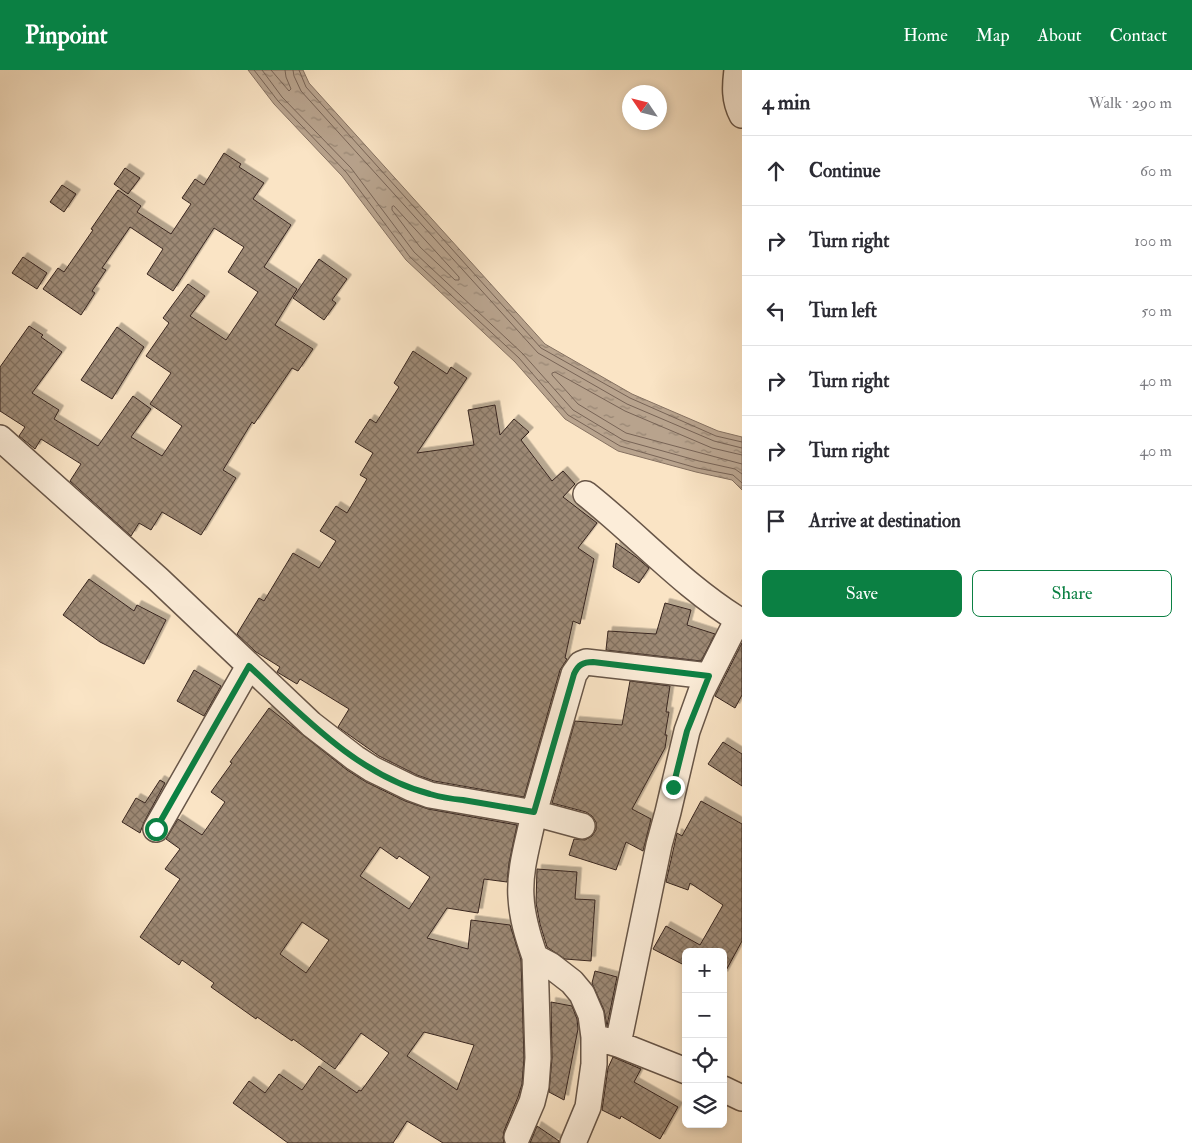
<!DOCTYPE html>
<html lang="en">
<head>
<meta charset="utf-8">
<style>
  body { margin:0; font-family:"IM FELL Double Pica",serif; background:#f7f7f7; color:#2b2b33 }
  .controls { position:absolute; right:15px; bottom:15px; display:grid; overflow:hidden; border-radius:8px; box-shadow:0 2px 8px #0003 }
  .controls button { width:45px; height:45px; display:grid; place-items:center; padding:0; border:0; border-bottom:1px solid #e1e1e2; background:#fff; color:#2b2b33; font:25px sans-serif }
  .compass { position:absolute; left:622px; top:15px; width:45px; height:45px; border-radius:50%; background:#fff; box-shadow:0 2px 8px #0003; rotate:305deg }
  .stop { position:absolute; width:15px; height:15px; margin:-11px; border:4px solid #0b8043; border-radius:50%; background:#fff }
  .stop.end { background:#0b8043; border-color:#fff; box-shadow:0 1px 5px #0008 }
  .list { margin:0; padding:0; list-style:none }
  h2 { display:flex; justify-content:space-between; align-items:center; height:65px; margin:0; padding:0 20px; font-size:21px }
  h2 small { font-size:16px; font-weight:400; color:#7c7c81 }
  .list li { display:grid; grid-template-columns:32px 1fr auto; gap:15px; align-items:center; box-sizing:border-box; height:70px; padding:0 20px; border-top:1px solid #e1e1e2 }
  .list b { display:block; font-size:19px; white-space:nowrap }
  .list em { font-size:16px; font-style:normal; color:#7c7c81 }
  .actions { display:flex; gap:10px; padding:15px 20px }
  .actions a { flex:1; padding:11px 0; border:1px solid #0b8043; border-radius:8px; text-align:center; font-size:18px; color:#0b8043 }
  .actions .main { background:#0b8043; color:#fff }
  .icon { flex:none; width:28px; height:28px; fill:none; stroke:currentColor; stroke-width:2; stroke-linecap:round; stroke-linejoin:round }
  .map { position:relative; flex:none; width:742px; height:1073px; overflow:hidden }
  header { display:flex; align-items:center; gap:30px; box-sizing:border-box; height:70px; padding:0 25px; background:#0b8043; color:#fff }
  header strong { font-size:24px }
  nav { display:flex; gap:28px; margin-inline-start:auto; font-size:18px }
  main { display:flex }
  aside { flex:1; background:#fff }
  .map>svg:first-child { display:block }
</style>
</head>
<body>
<header>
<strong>Pinpoint</strong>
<nav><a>Home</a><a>Map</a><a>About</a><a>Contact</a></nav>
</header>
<main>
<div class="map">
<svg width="742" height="1073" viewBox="0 0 742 1073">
  <defs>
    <pattern id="water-ripples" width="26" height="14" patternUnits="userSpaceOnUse" patternTransform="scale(1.25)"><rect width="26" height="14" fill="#b8a38d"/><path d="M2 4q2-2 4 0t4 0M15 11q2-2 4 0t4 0" fill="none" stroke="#978573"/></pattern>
    <pattern id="building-cross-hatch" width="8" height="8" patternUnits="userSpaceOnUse" patternTransform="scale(1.25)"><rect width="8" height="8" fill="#9d8975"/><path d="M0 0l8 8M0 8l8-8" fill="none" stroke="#81705f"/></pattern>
    <filter id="shadow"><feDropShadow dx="4.5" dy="-4.5" stdDeviation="0" flood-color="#0004"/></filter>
  </defs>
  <rect width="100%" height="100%" fill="#fae4c5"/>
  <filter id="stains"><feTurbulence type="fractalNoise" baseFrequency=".004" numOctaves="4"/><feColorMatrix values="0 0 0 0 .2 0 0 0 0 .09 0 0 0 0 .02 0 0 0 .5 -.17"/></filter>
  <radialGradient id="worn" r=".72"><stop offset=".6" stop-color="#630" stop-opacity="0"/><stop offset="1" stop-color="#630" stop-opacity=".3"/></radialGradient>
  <path fill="url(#water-ripples)" stroke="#857161" d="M248,0H303L309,13L545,274L632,324L718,361L742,367V420L732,410L696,402L618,381L565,349L515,292L406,190L342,106L274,34Z"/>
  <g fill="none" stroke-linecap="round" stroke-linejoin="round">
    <path stroke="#786456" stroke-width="1" d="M254,0L278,31L346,102L410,187L519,288L568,345L620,376L697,398L733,405L742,413
      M262,0L282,27L351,98L414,182L523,284L573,340L623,370L699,391L735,399L742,404
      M271,0L289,21L291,19L286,7L285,0
      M293,0L294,6L301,21L538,283L627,334L714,371L742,378
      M299,0L306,17L541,278L630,328L716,366L742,372
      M394,136L459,207V210H455L420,177L392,140V137Z
      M742,385L712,378L625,341L555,302L552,303V305L578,334L626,363L742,394"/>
  </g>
  <path fill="url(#building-cross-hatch)" stroke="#38261f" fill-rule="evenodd" filter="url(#shadow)" d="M224,83L241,94L239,97L264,113L253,129L291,155L264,197L297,219L275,255L313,279L298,301L292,298L254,354L252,352L223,400L236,408L201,465L162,442L151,460L139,453L131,466L70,411L81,394L41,369L35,379L19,366L25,357L0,341V297L29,256L43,265L41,267L62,282L32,323L59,340L54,349L98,376L133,326L151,339L131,367L162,386L182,356L150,334L171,303L146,286L169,253L163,248L188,214L205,226L190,246L226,270L258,222L228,202L244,177L214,158L173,221L147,204L163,179L130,157L102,198L106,200L92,221L95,223L81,245L43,219L58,198L64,202L93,160L91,159L118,120L141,136L137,142L171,164L191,134L182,128L195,109L204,115Z
    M125,98L140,108L128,124L114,114Z
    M62,115L76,124L64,142L50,132Z
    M23,187L47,203L37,219L12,203Z
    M319,189L347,209L332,230L336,233L324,250L293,228Z
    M117,257L144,277L112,329L81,310Z
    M413,281L447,304L451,297L467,308L417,383L474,375L468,340L495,335L500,365L514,349L529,362L521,370L552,411L563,401L575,414L563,427L597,453L578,478L594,489L580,554L573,551L565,588L567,589L560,600L524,727L434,711L417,705L379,686L338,657L349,639L300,609L297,614L277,602L280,597L256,582L237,564L259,528L264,531L293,483L319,498L336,471L320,461L336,436L347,443L367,409L360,405L373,383L355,372L370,349L376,353L399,317L394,313Z
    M616,473L636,487L649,498L639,513L613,497Z
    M89,509L134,541L137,535L166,550L144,594L100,572L63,545Z
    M665,533L691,540L687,555L715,564L701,591L606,580L608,561L656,564Z
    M742,573V625L735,638L715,626Z
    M194,600L221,616L204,646L177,631Z
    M630,611L670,616L666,642H669L665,665H667L665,678L632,739L651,749L643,781L626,772L616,800L569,785L574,769L585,770L592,766L596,760V752L592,746L586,742L552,733L575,651L622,655Z
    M269,638L347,700L366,712L405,731L428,739L517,755L509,793L507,812L484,809L478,843L447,838L427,868L468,879L471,850L510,855L521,890L524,988L522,1014L518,1027L504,1061L503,1068L504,1073H443L407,1051L393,1073H288L233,1033L249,1011L265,1023L279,1004L302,1020L319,996L357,1023L359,1020L361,1021L389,983L361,963L335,999L293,969L292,971L257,947L256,949L211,917L214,913L182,890L179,895L140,867L180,809L165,799L180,779L166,769L178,749L202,765L225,732L211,722L232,693L230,692ZM380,777L397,789L399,786L430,807L409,839L360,806ZM302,852L329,870L306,903L280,884ZM424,962L474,975L457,1020L407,986Z
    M723,672L742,684V716L708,694Z
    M160,710L165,713L144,752L140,763L122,752L136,728L145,733Z
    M701,731L742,754V871L723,906V882H686V896L653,879L666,856L700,875L723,835L690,813L688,820L666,812L677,763L682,766Z
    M537,799L577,802L575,829L595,830L591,891L565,889L547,877L540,854L536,833Z
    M595,901L617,907L607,956L604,940L592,913Z
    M551,932L572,936L577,949L578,959L564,1030L549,1022L552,988Z
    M613,987L641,999L634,1012L678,1037L660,1069L621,1046L620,1049L602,1040L608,998Z
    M537,1056L559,1071V1073H530Z"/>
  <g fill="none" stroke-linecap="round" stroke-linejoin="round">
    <defs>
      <path id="minor" d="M737,0C735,16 734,30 742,45
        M0,368L158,509L311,654L355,688L372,699L411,718L430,725L534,743L574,604L581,594L586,592L709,606
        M586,424C639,466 684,517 742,552
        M156,759L249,596
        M594,967L618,974L659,775L668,742L687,661L701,622L738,549
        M618,974L686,1001
        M723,1019L742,1028
        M517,1067L532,1032L536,1016L538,988L535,887
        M573,1073L588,1037L594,994V967L591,945L582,924L572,912L550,895L535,887C528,867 522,848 521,827C519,799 529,770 534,743L582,756"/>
    </defs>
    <use href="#minor" stroke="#685648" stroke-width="28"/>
    <use href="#minor" stroke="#fcedd9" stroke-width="25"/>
  </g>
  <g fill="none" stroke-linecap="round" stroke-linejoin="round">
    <path stroke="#0b8043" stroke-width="6" d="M156,759L249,596C302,645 357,705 430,724C440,727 452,729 463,730C487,734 511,738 534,742L574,604C578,595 583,592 593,592L709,606L687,661L673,717"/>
  </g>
  <rect width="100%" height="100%" filter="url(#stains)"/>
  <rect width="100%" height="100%" fill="url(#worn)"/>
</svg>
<div class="controls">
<button>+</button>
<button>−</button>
<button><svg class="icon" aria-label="locate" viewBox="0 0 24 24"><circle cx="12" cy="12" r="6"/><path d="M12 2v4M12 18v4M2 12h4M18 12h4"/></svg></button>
<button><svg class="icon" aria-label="layers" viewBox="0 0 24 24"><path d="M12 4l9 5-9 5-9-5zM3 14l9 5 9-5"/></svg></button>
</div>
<svg class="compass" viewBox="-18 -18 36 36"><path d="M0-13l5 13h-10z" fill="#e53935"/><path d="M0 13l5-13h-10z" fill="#7c7c81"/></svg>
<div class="stop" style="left:156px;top:759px"></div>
<div class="stop end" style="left:673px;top:717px"></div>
</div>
<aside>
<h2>4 min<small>Walk · 290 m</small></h2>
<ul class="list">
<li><svg class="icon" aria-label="ahead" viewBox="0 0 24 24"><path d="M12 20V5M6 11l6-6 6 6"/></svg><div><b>Continue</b></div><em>60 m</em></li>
<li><svg class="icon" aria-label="right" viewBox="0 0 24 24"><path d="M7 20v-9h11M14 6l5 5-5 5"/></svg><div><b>Turn right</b></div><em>100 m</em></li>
<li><svg class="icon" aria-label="left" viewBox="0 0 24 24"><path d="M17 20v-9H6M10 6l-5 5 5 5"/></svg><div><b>Turn left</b></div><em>50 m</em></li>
<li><svg class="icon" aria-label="right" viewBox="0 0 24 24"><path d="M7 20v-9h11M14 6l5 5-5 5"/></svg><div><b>Turn right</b></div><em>40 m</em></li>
<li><svg class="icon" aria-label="right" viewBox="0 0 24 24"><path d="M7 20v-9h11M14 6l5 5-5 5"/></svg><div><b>Turn right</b></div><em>40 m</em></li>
<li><svg class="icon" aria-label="arrive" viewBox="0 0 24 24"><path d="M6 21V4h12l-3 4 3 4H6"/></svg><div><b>Arrive at destination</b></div></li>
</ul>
<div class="actions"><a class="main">Save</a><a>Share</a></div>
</aside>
</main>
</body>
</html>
